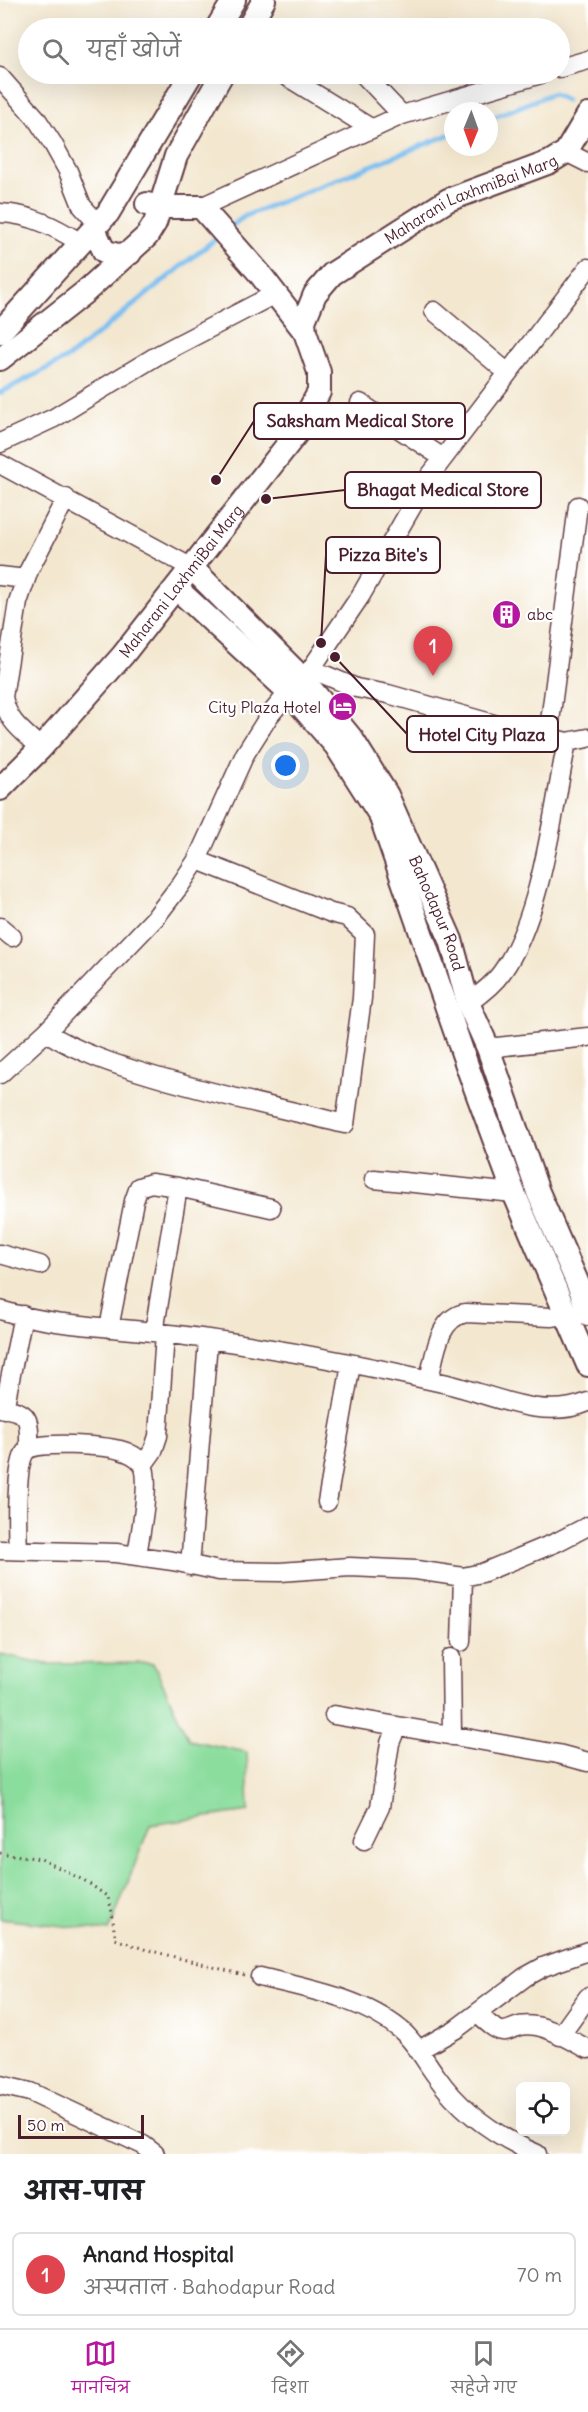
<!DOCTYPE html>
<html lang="hi">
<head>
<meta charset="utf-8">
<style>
  body { margin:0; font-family:Delius,"Playpen Sans Deva",sans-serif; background:#f6f6f6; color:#202124 }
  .controls { position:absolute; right:18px; bottom:18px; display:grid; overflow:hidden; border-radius:9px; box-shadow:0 6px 24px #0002 }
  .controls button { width:54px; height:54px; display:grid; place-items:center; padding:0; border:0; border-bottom:2px solid #e0e0e0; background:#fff; color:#202124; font:30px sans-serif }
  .compass { position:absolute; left:444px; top:102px; width:54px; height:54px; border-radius:50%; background:#fff; box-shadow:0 6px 24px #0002; rotate:181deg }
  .scale { position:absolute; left:18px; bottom:15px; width:126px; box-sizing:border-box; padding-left:6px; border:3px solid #4a1f2b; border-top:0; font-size:16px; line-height:21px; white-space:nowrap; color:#4a1f2b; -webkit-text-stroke:4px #fff; paint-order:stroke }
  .you { position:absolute; left:286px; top:766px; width:21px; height:21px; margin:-15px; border:4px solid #fff; border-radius:50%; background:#1a73e8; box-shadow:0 0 0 9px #1a73e833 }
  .badge { display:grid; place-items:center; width:39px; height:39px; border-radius:50%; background:#b5179e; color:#fff; font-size:20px; font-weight:700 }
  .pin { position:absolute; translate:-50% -50px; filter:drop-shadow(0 2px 3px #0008) }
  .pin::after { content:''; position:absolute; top:32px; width:21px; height:18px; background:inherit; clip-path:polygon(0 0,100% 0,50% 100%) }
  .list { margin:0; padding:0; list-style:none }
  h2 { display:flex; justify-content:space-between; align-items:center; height:78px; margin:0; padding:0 24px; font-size:26px }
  h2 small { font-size:20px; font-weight:400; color:#757577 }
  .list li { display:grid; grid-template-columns:39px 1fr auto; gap:18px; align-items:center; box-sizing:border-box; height:84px; margin:0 12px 12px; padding:0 12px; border:2px solid #e0e0e0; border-radius:9px }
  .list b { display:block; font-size:22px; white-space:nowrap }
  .list p { margin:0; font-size:20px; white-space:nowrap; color:#757577 }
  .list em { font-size:20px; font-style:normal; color:#757577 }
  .icon { flex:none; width:33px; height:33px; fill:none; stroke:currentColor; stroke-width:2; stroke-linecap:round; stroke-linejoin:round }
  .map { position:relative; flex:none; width:588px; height:2154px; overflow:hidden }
  .search { position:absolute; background:#fff; box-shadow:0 6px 24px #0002; left:18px; right:18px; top:18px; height:66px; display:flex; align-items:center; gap:15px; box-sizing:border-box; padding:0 21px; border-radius:33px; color:#757577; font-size:22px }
  .sheet { height:174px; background:#fff }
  nav { display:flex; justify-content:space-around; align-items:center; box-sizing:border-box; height:84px; border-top:2px solid #e0e0e0; background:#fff; font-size:16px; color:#757577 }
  nav a { display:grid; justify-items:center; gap:3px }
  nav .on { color:#b5179e }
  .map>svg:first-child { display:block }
</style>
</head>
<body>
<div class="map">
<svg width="588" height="2154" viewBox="0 0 588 2154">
  <rect width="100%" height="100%" fill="#fff"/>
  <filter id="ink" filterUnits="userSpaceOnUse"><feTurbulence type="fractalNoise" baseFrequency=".0167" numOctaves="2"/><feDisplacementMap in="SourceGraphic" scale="12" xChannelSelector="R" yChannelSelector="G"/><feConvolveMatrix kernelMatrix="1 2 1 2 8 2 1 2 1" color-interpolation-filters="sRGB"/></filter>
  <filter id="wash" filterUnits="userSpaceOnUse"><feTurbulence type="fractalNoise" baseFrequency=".008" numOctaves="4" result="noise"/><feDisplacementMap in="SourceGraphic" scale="24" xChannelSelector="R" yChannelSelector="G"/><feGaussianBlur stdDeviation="1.35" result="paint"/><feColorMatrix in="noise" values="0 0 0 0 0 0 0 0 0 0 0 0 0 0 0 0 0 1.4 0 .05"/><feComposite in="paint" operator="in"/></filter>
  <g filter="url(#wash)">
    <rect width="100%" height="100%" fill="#f3e7cf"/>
    <path fill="#8bdd9d" stroke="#6a7e64" stroke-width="1.5" d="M0,1654L46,1664L153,1663L189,1740L247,1752L249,1811L150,1825L109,1931L0,1919Z"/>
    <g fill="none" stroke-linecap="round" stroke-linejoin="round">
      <path stroke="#7abff1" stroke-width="5" d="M489,119L553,93L566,100
        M229,228L245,216L453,133
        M0,393L69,357L219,236"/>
    </g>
  </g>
  <g filter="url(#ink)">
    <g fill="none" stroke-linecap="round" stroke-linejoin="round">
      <defs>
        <path id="minor" d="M560,68L588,60
          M283,74L372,129
          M363,74L402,115
          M0,77L36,118L53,144L68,171L82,206L98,224
          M566,152L588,163
          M201,207L402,115L541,74
          M0,213C31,214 55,227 81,243
          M434,311L508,373
          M360,403L443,458
          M0,443L54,418L158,355L275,294
          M0,464L192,568
          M0,576L26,579
          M311,669L356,688L388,694L508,728L567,742L588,738
          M302,678L311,669L361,595L429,477L588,268
          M548,737L578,506
          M41,748C22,730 8,723 3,697L18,602L29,570L66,498
          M0,927L12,937
          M468,1003C481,994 493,985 502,972C542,917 553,809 567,742
          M46,1032C79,1053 116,1065 153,1076C216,1095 281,1108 345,1124L362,998L365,934L347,917L331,913L197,860
          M488,1048L588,1037
          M0,1074L46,1032L155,918L181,884L197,860L245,754L269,716L289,692
          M374,1179L514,1193
          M0,1254L40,1265
          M0,1310C49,1325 102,1326 153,1332C250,1343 347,1361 443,1383C489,1393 541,1422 588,1402
          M109,1328L134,1201L139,1187L151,1183L178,1187L271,1208
          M154,1332L178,1187
          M429,1379C435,1356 438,1317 466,1313L551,1317L566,1315
          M0,1408C32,1411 29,1421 29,1448
          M4,1409L23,1315
          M143,1465L153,1451L158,1436L165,1334
          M327,1502L351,1364
          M0,1550L116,1553L173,1561L219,1571L280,1572L350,1567L416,1570L463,1577L482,1573L557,1542L588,1526
          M18,1550C17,1532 15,1464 26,1451C36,1440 105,1446 120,1450C128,1452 139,1457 143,1465C151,1481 140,1536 137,1555
          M190,1566L208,1341
          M461,1642L463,1577
          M451,1658L452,1736
          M334,1715L558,1754L588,1762
          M364,1840L380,1807L390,1743L397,1726
          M260,1977C308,1989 362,1998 401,2030C416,2043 425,2061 437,2077C462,2113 498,2137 537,2154
          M478,2014C512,2048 504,2020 536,2026C554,2029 572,2041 588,2049
          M560,2036L588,1997
          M419,2050L456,2029L525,1977L543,1967L588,1951
          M0,2085L30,2092L143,2145L155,2154"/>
        <g id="major">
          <path d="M217,28L234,0"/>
          <path d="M248,28L264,0"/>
          <path d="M147,204L159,207H201L260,274L305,332"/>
          <path d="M94,229L104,251L117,255L130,253"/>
          <path d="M0,332L108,213L191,74"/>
          <path d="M0,359L85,292L147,236L155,223L176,156L222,74"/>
          <path id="s1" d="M192,568L302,678L352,739L387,795L451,940L468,1003L488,1048L538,1192L581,1291L588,1314"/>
          <path d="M176,588L289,692L336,746L380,815L470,1074L514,1193L588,1365"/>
          <path id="s2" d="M0,789L41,748L123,655L296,434L319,392V372L305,332L304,321L315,294L332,274L448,200L550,162L566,152L588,115"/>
        </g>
      </defs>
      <use href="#minor" stroke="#633d44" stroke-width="21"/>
      <use href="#major" stroke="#633d44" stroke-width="26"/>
      <path stroke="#633d44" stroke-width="3" stroke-dasharray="1.5 4.5" stroke-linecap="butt" d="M0,1853L41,1859L87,1882L108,1897L112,1912L115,1939L144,1949L244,1975"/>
      <use href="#minor" stroke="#fff" stroke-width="18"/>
      <use href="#major" stroke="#fff" stroke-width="22"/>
    </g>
  </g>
  <defs>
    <symbol id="building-disc" viewBox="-11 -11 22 22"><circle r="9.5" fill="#b5179e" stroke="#fff"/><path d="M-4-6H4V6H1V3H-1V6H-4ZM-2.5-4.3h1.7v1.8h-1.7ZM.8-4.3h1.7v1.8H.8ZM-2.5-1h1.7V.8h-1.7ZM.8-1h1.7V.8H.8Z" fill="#fff"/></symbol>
    <symbol id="hotel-disc" viewBox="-11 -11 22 22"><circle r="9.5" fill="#b5179e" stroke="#fff"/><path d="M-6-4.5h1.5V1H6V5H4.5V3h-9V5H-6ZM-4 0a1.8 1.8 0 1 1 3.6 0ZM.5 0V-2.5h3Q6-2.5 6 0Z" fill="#fff"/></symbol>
  </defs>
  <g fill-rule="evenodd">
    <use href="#building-disc" x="490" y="598" width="33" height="33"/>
    <use href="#hotel-disc" x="326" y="690" width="33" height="33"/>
  </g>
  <g text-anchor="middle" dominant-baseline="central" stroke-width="4.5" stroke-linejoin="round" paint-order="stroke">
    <g font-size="16" fill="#4a1f2b" stroke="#fff">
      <text stroke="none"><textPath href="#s2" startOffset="798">Maharani LaxhmiBai Marg</textPath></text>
      <text stroke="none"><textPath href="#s2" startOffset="276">Maharani LaxhmiBai Marg</textPath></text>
      <text stroke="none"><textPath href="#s1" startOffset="429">Bahodapur Road</textPath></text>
    </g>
    <g font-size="16" fill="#4a1f2b" stroke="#fff" text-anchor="start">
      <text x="527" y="614">abc</text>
      <text x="321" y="707" text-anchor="end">City Plaza Hotel</text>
    </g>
  </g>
  <path fill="none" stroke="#4a1f2b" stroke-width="2" d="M216 480L254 421M266 499L345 490M321 643L326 555M335 657L407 734"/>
  <g fill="#4a1f2b" stroke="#fff" stroke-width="2">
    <circle cx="216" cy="480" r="6"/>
    <circle cx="266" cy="499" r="6"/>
    <circle cx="321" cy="643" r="6"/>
    <circle cx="335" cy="657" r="6"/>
  </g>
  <g fill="#fff" stroke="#4a1f2b" stroke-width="2">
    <rect x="254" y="403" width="211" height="36" rx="6"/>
    <rect x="345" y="472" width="196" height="36" rx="6"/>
    <rect x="326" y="537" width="114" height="36" rx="6"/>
    <rect x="407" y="716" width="151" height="36" rx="6"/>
  </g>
  <g font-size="18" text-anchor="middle" font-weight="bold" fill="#4a1f2b">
    <text x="360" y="427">Saksham Medical Store</text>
    <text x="443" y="496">Bhagat Medical Store</text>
    <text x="383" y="561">Pizza Bite's</text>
    <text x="482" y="741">Hotel City Plaza</text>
  </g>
</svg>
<div class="controls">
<button><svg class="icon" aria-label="locate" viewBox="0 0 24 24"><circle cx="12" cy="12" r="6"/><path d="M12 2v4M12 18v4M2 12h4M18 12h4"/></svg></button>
</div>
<svg class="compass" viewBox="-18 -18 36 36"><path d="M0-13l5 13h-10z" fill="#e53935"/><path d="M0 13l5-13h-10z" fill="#757577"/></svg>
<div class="scale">50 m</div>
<div class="you"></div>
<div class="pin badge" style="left:433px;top:676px;background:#e0444e">1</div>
<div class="search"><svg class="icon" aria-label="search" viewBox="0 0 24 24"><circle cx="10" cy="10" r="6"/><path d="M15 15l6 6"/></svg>यहाँ खोजें</div>
</div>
<section class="sheet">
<h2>आस-पास<small></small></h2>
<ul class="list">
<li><span class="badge" style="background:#e0444e">1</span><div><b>Anand Hospital</b><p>अस्पताल · Bahodapur Road</p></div><em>70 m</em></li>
</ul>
</section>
<nav>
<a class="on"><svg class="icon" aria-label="map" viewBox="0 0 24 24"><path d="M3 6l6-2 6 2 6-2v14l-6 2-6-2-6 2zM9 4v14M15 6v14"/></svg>मानचित्र</a>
<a><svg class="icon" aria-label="directions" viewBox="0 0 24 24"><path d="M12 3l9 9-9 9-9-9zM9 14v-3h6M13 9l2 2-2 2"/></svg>दिशा</a>
<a><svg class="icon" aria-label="saved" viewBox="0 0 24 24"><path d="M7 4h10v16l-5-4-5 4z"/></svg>सहेजे गए</a>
</nav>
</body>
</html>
